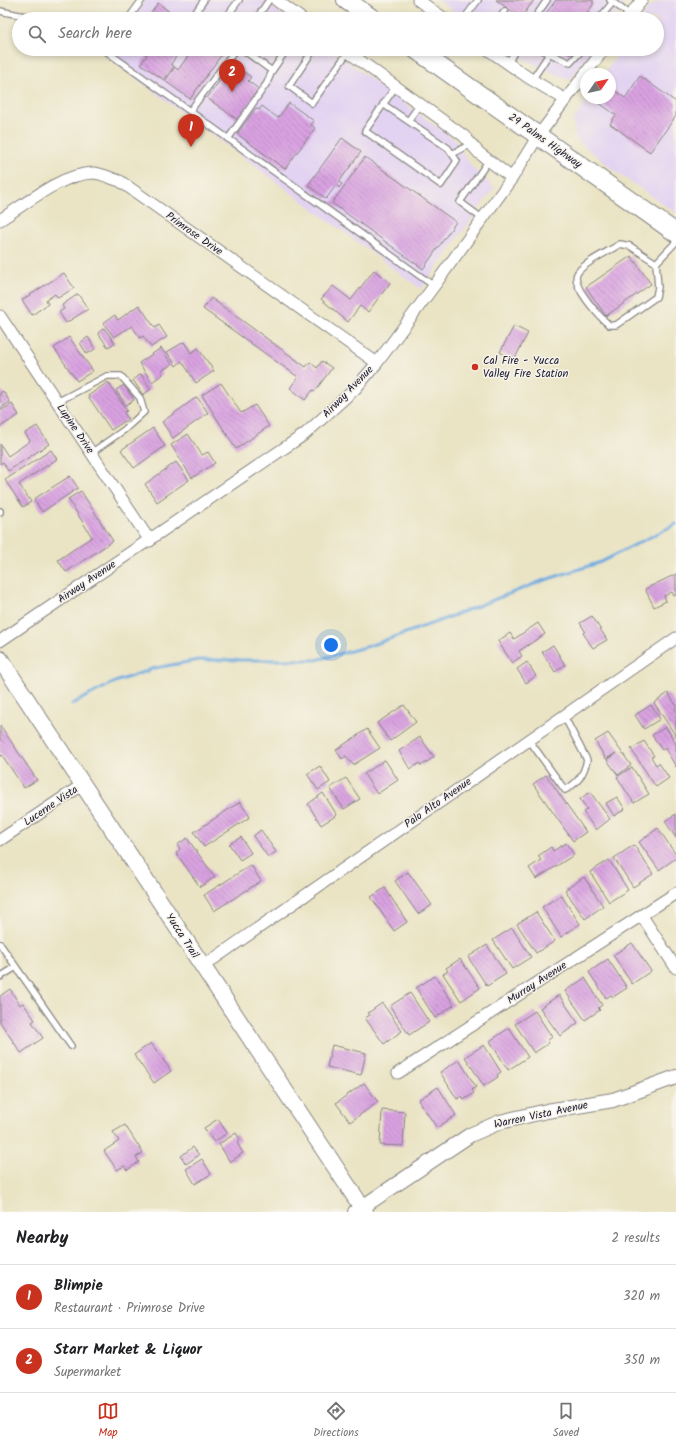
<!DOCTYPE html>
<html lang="en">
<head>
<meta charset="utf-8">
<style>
  body { margin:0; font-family:Kalam,sans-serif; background:#f6f6f6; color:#202124 }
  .compass { position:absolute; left:580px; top:68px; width:36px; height:36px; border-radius:50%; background:#fff; box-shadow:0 2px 6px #0003; rotate:56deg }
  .you { position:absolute; left:331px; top:645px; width:14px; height:14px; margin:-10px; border:3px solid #fff; border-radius:50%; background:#1a73e8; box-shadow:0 0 0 6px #1a73e833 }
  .badge { display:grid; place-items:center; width:26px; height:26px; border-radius:50%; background:#c8321e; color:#fff; font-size:13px; font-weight:700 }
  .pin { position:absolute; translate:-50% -33px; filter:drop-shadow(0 1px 2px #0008) }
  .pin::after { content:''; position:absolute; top:21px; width:14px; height:12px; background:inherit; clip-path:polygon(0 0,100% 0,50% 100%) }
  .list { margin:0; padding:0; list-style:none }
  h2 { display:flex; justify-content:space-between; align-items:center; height:52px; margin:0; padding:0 16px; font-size:17px }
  h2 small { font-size:13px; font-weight:400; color:#757577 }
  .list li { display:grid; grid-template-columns:26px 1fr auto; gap:12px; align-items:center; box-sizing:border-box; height:64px; padding:0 16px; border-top:1px solid #e0e0e0 }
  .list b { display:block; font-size:15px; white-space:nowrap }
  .list p { margin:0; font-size:13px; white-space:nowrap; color:#757577 }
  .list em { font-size:13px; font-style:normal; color:#757577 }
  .icon { flex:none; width:22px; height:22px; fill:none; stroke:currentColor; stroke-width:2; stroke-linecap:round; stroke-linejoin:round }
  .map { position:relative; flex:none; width:676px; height:1212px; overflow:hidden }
  .search { position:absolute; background:#fff; box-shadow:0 2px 6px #0003; left:12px; right:12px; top:12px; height:44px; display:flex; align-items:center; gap:10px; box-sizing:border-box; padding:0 14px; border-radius:22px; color:#757577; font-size:15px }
  .sheet { height:180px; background:#fff }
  nav { display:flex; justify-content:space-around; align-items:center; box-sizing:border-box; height:56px; border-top:1px solid #e0e0e0; background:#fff; font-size:11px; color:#757577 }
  nav a { display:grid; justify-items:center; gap:2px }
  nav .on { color:#c8321e }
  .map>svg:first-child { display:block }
</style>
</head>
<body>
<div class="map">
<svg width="676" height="1212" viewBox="0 0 676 1212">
  <defs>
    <pattern id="building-back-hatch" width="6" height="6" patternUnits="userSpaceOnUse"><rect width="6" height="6" fill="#d9a2e1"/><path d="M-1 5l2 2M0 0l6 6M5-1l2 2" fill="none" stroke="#b084b8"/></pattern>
  </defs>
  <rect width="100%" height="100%" fill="#f7f3e8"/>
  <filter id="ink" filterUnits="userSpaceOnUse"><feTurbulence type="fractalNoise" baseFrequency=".025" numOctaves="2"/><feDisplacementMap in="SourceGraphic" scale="8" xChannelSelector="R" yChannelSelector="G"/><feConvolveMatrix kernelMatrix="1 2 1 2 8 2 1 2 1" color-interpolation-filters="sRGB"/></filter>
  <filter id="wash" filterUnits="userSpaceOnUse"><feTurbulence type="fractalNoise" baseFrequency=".012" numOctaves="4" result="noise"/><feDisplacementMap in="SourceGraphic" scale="16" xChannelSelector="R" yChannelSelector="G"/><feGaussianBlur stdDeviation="0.9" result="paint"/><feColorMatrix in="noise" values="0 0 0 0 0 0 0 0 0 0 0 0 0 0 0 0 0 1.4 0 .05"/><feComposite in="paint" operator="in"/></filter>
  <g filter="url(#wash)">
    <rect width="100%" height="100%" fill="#eae4c5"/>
    <path fill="#e3d3f2" d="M145,0H263L289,19H132Z
      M438,0H627L613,19H465Z
      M662,0H676V213L615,171L576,139L573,121L588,98H610V74H604L621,49H657V19H641L649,7Z
      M111,49H330L455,140L471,166L494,188L421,289L106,56Z
      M507,49H592L570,80L515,55Z"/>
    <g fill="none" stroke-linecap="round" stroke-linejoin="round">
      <path stroke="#70abe0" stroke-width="3" d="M72,704L115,682L155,668L199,660H316L366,647L442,620L542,581L601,562L676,524"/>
    </g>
    <g id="blocks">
      <path fill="url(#building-back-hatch)" d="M496,0H534L521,18Z
        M556,0H593V5L582,19H542Z
        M158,3L171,13L167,19H147Z
        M139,49H181L171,64L174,66L164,80L141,64L147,55Z
        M193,49H215L222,54L190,99L165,81L175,67L178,70Z
        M561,49H580L577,53L569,54Z
        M232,64L251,77L248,81L260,90L238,120L207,98Z
        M640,76L676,102V116L650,152L610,124L616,115L598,102L601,98H610V87L625,98Z
        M289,103L314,121L311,125L315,128L285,169L237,134L256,108L259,110L262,106L278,118Z
        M342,138L361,152L339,182L342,184L339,188L336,185L326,199L308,185Z
        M365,157L456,222L423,269L332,203Z
        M631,256L651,284L606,316L586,287Z
        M374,270L390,283L368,312L360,306L348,322L321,299L333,286L351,300Z
        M64,273L74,288L58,298L55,294L46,300L48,304L32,315L22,300Z
        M78,294L88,309L66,323L59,312L64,309L62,305Z
        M211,298L306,367L310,362L317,368L322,361L332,368L315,391L313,390L305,400L290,388L298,377L203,309Z
        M139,305L155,328L159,325L167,337L151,347L143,336L140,338L132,326L114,337L103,323L115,315L118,320Z
        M514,326L528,333L514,360L500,352Z
        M104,328L115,343L108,347L98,333Z
        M69,337L93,371L77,381L54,348Z
        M88,337L95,349L87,354L80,343Z
        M184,342L191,353L198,348L214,371L196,383L182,361L176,366L167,352Z
        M161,348L172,364L161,371L163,374L152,382L139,363Z
        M141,374L151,389L143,395L133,380Z
        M108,382L127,411L124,412L128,419L111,430L88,396Z
        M221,383L241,413L255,405L269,426L236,449L202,395Z
        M124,385L134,400L125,405L116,390Z
        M3,391L10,402L0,409V393Z
        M197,397L208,413L173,438L162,422Z
        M12,404L19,415L0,427V411Z
        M37,426L49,444L8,471L3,462L0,464V444L8,456L30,441L25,433Z
        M153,428L165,446L134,468L121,450Z
        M188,434L202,455L208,452L215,463L192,478L171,445Z
        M51,450L57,459L19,484L31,502L23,507L5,480Z
        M176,462L189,480L157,502L145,484Z
        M70,476L78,488L42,512L34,499Z
        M81,491L113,541L66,572L58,560L92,537L68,499Z
        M676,574V595L674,596L672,592L664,596L666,601L654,607L645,589Z
        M592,616L607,640L593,648L583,633L585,631L580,623Z
        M538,623L545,634L519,651L522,656L512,663L498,641L510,633L514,639Z
        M553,645L565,665L555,672L542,652Z
        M527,662L536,676L526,683L517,669Z
        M668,693L676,705V736L654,703Z
        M404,705L416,722L390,741L377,723Z
        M651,705L660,719L644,729L635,715Z
        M0,725L37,780L24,788L2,755L0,757Z
        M666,727L676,744V767L665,748L662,750L652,735Z
        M367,729L380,748L353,765L346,756L342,759L336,750Z
        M608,733L631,765L618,775L607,760L616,753L606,759L595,741Z
        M420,737L434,757L421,766L420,763L410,769L399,751Z
        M644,741L654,756L651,757L656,765L659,763L669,778L656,787L631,749Z
        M385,760L398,780L377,794L364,774Z
        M320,766L330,782L318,790L307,774Z
        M632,767L649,794L634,803L617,777Z
        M546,775L586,832L573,841L533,784Z
        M346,778L360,799L344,809L330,788Z
        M590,792L610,819L596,830L583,812L587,809L580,799Z
        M323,793L337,815L321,825L308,804Z
        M617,797L625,809L614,816L606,803Z
        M240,802L250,817L204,847L194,832Z
        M676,814V838L665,821Z
        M658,828L676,855V858L659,870L639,842Z
        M261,830L276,852L268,857L253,836Z
        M241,837L251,853L240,860L229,844Z
        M187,838L215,877L200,887L176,853L180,849L177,845Z
        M566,843L574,855L536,879L529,868L541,860L538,856L551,847L553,851Z
        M634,845L653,874L633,887L614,858Z
        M609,860L628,890L609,902L590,872Z
        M251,865L261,881L214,911L204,895Z
        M408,872L432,905L418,914L395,881Z
        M584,877L603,906L585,919L565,890Z
        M385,888L407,922L394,931L371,897Z
        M561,895L580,924L561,937L542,907Z
        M536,912L555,941L536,953L517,924Z
        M512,928L531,957L512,969L493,940Z
        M632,943L651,971L632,984L613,955Z
        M487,945L506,974L487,986L468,957Z
        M460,959L480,988L461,1001L443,974L448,971L446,968Z
        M608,959L627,988L613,997L611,995L606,998L589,972Z
        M435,976L454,1005L435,1018L416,988Z
        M585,978L602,1005L598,1008L600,1010L585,1020L565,991Z
        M10,989L20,1005L23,1003L35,1020L32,1022L43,1038L21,1053L0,1022V996Z
        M410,993L429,1022L409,1035L390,1006Z
        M559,995L578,1023L560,1036L540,1008Z
        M382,1003L402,1031L384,1044L365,1018L370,1015L368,1013Z
        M535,1011L552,1037L547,1041L549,1043L534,1053L515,1024Z
        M509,1028L528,1057L508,1070L490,1041Z
        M151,1043L171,1071L154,1083L134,1055Z
        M332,1045L366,1053L361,1075L327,1067Z
        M484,1045L501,1072L497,1075L498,1077L484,1086L465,1057Z
        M459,1060L476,1087L472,1090L474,1093L464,1100L462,1096L457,1099L440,1072Z
        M364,1083L378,1102L350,1122L336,1103Z
        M438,1087L456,1115L437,1128L418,1100Z
        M382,1110L405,1112L403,1146L380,1145Z
        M218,1119L227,1133L214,1142L204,1128Z
        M125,1125L143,1153L136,1157L139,1162L127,1170L124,1166L117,1170L104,1151L119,1141L113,1132Z
        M236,1133L240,1140L237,1143L243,1153L230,1162L219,1144Z
        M193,1147L199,1155L186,1164L181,1156Z
        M202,1159L211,1174L195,1184L186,1169Z"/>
    </g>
  </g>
  <g filter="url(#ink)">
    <use href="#blocks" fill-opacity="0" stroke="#868380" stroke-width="1"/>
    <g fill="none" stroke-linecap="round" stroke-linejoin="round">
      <defs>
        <path id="service" d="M610,0L630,15
          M0,11L39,19
          M131,15L142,0
          M191,19L204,0
          M225,19L239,0
          M256,19L269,0
          M464,19L478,0
          M499,19L505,11
          M534,19L547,0
          M599,19L613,2
          M103,49L434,286
          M242,49L272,71L287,49
          M314,49L289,86L312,103L348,52
          M540,49L570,63L583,49
          M508,63L516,49
          M532,80L549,54
          M383,104L448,148L457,161L441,185L365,131L396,86
          M190,111L236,49
          M408,121L420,104
          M228,139L267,83L272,71
          M452,154L471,144
          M483,219L460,202L489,160
          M656,263L630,246L620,244C610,251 581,264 577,274C571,286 600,317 609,325H616L656,297L658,287L656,263L676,242
          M57,402L107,376H121L140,398L144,412L124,430L91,453
          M0,511V512
          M529,740L565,790C578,783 584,774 587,760L564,716
          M0,944L71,1046
          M0,977L16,967"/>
        <path id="minor" d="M276,0L302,19
          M418,0L445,19
          M627,19L642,0
          M344,49L464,136L479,153L512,178
          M487,49L529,78L566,100
          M0,220C27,203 61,174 93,173C101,173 112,179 120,181L377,363
          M0,316L150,541
          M0,641L305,434L356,388L377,363L434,286L512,178L538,136L604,49
          M0,840L82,785
          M642,916L676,968
          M202,967L676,638
          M398,1073L676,893"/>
        <path id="tertiary" d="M355,1212L470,1135L500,1122L547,1111L613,1100L676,1077"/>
        <path id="secondary" d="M0,659L365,1212"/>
        <path id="primary" d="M346,0L373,19
          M415,49L676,233"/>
      </defs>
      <use href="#service" stroke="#868380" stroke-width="8"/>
      <use href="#minor" stroke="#868380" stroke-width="13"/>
      <use href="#tertiary" stroke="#868380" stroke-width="16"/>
      <use href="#secondary" stroke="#868380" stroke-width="18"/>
      <use href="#primary" stroke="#868380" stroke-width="20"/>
      <use href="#service" stroke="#fff" stroke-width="5.5"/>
      <use href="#minor" stroke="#fff" stroke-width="11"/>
      <use href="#tertiary" stroke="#fff" stroke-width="14"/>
      <use href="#secondary" stroke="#fff" stroke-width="16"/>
      <use href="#primary" stroke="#fff" stroke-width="18"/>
    </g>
  </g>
  <circle fill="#c8321e" stroke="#f7f3e8" stroke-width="1.5" cx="475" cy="367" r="4"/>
  <g text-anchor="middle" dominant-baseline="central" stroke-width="3" stroke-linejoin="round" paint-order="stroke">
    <g font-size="11" fill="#22223b" stroke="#f7f3e8">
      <text transform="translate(545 141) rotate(35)">29 Palms Highway</text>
      <text transform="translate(194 234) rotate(35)">Primrose Drive</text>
      <text transform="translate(348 392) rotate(-46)">Airway Avenue</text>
      <text transform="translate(75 429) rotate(56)">Lupine Drive</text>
      <text transform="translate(87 582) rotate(-34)">Airway Avenue</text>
      <text transform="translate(438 803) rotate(-35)">Palo Alto Avenue</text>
      <text transform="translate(51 806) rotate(-34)">Lucerne Vista</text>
      <text transform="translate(182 936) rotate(57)">Yucca Trail</text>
      <text transform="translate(537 983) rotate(-33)">Murray Avenue</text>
      <text transform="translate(541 1115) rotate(-12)">Warren Vista Avenue</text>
    </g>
    <g font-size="11" fill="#22223b" stroke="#f7f3e8" text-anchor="start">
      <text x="483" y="361">Cal Fire - Yucca<tspan x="483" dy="13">Valley Fire Station</tspan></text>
    </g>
  </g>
</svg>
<svg class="compass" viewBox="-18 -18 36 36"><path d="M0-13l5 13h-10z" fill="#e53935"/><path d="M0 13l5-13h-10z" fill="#757577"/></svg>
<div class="you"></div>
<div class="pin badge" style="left:191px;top:147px">1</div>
<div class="pin badge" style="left:232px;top:92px">2</div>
<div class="search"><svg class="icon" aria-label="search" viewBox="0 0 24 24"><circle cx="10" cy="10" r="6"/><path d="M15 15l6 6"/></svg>Search here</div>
</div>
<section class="sheet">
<h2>Nearby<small>2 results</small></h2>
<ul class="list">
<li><span class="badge">1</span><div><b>Blimpie</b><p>Restaurant · Primrose Drive</p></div><em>320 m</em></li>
<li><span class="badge">2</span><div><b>Starr Market &amp; Liquor</b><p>Supermarket</p></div><em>350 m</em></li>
</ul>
</section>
<nav>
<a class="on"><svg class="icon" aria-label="map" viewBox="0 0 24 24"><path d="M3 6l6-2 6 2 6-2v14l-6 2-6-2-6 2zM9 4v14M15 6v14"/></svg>Map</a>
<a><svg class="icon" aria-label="directions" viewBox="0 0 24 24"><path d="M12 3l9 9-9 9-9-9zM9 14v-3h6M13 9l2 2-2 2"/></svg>Directions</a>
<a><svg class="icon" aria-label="saved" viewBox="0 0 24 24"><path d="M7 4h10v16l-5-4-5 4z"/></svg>Saved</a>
</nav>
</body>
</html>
